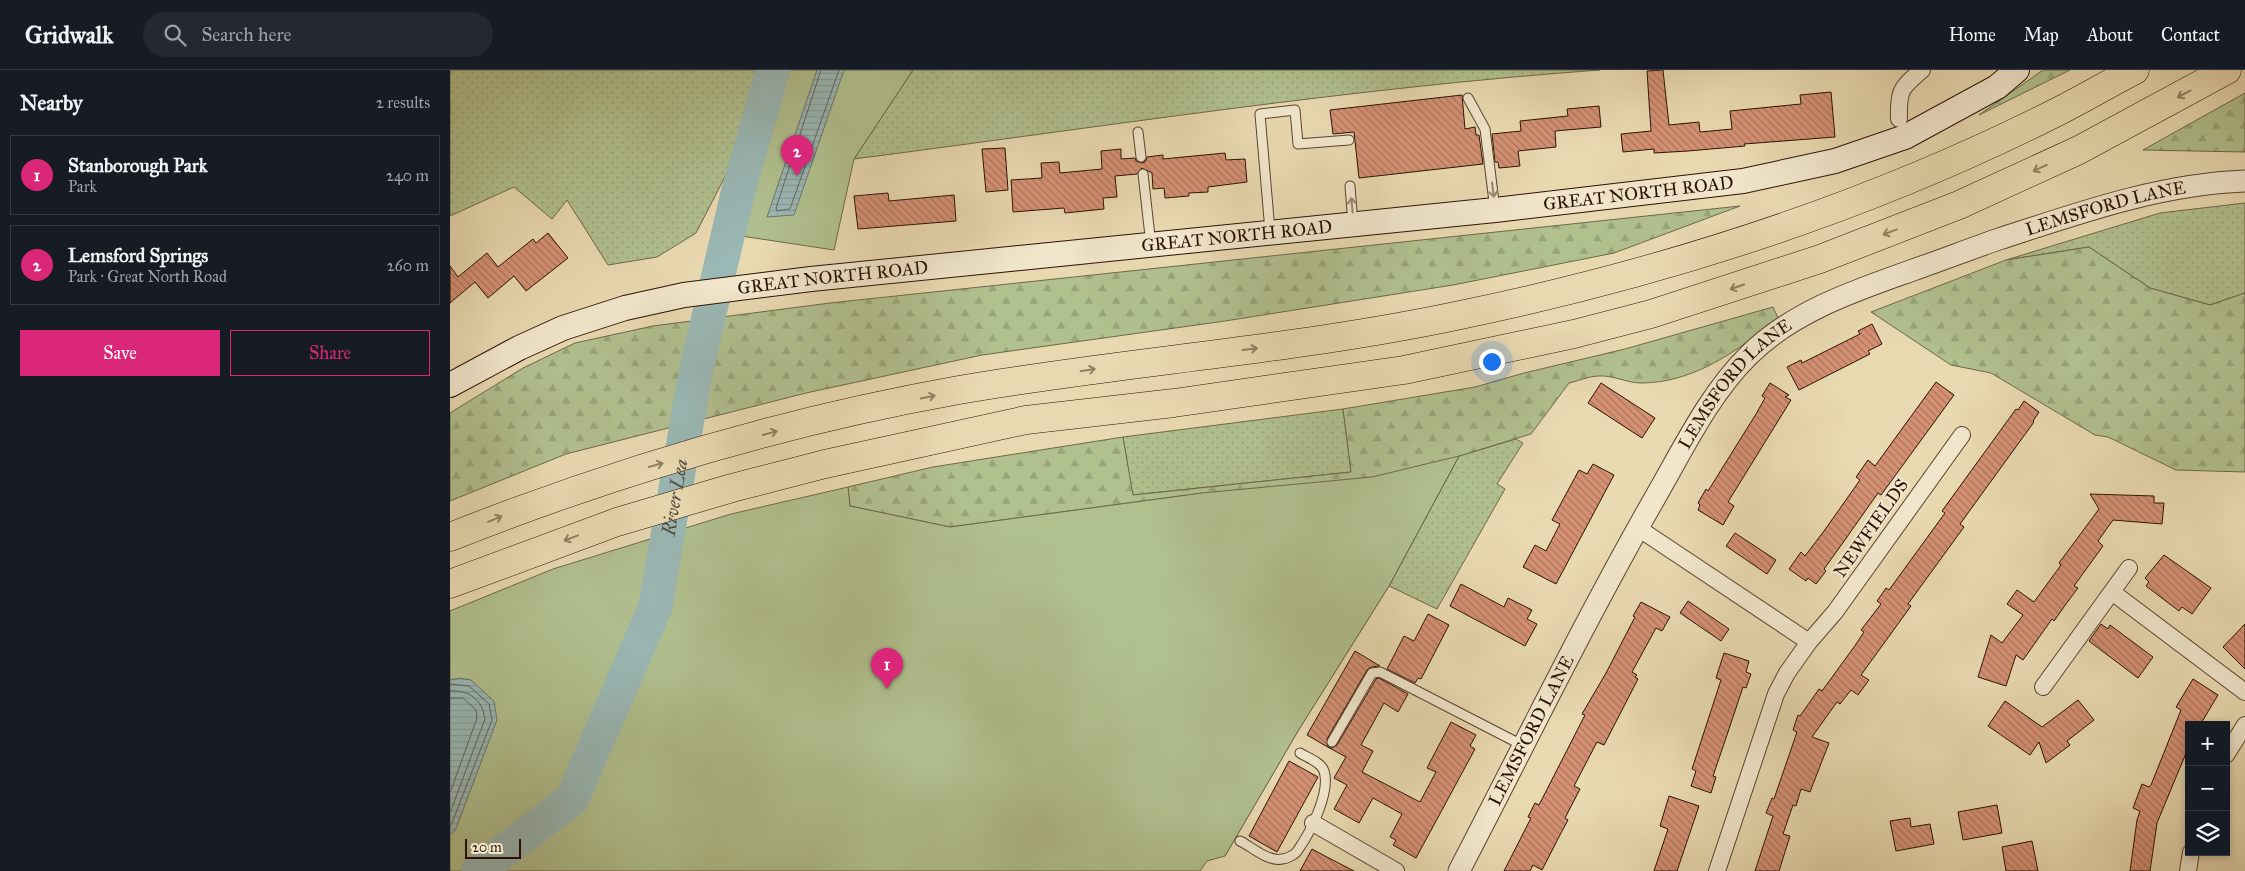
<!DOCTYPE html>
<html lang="en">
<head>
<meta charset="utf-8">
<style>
  body { margin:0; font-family:"IM FELL Great Primer",serif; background:#242831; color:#f1f3f6 }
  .controls { position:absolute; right:15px; bottom:15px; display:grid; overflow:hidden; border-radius:0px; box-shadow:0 2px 8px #0003 }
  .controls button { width:45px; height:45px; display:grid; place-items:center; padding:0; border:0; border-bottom:1px solid #363941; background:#171b24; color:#f1f3f6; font:25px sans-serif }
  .scale { position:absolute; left:15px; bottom:12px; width:56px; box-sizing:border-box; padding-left:5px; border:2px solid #2b1103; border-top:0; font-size:14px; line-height:18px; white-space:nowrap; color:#2b1103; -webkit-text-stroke:4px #f1e6cc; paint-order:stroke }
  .you { position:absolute; left:1041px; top:291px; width:18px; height:18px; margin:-12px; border:4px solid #fff; border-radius:50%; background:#1a73e8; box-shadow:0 0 0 8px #1a73e833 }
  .badge { display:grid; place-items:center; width:32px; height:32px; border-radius:50%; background:#db2777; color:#fff; font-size:16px; font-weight:700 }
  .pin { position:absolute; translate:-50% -41px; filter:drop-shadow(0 1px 2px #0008) }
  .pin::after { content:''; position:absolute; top:26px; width:18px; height:15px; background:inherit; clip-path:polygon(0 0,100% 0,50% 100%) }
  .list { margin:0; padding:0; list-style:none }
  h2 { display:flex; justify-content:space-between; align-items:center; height:65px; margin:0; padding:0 20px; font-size:21px }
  h2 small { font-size:16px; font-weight:400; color:#9ea1a6 }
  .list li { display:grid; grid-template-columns:32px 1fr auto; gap:15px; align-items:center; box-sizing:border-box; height:80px; margin:0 10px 10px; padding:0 10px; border:1px solid #363941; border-radius:0px }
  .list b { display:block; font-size:19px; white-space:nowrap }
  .list p { margin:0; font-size:16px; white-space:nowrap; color:#9ea1a6 }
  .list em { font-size:16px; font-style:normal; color:#9ea1a6 }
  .actions { display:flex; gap:10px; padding:15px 20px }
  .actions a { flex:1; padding:11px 0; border:1px solid #db2777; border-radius:0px; text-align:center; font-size:18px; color:#db2777 }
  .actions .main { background:#db2777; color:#fff }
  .icon { flex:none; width:28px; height:28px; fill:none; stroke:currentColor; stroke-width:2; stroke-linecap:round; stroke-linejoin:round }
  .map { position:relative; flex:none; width:1795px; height:801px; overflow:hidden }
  header { display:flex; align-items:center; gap:30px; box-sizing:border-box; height:70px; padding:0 25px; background:#171b24; border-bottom:1px solid #363941 }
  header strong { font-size:24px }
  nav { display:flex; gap:28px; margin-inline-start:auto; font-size:18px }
  .search { width:350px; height:45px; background:#242831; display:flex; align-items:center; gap:12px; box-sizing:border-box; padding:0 18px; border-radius:28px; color:#9ea1a6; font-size:19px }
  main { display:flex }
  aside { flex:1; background:#171b24 }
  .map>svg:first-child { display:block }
</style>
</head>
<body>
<header>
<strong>Gridwalk</strong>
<div class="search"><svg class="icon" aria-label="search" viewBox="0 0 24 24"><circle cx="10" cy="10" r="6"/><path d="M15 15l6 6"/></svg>Search here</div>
<nav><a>Home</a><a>Map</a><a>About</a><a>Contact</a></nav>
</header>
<main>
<aside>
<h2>Nearby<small>2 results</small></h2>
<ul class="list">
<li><span class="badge">1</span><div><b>Stanborough Park</b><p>Park</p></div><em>240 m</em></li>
<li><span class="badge">2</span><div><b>Lemsford Springs</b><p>Park · Great North Road</p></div><em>260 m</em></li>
</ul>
<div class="actions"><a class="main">Save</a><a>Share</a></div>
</aside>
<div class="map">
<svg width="1795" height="801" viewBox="0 0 1795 801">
  <defs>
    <pattern id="grass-dots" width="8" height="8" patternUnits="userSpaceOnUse" patternTransform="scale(1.25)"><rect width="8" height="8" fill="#b1c08f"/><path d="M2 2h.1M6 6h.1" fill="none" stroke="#98a47a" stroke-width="1.8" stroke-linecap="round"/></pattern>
    <pattern id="forest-firs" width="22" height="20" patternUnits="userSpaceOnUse" patternTransform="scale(1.25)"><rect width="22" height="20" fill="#b1c08f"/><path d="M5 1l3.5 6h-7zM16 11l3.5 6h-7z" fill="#98a47a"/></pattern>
    <pattern id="water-rules" width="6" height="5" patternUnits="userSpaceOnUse" patternTransform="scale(1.25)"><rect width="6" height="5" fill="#9ab8b5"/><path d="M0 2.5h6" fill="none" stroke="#859d9a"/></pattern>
    <pattern id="building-back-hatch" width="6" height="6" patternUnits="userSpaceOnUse" patternTransform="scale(1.25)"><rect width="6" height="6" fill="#d59174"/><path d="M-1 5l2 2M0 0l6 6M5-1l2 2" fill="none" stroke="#ad755d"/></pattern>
  </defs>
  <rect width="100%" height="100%" fill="#e9d9b1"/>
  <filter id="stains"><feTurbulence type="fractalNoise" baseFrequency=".004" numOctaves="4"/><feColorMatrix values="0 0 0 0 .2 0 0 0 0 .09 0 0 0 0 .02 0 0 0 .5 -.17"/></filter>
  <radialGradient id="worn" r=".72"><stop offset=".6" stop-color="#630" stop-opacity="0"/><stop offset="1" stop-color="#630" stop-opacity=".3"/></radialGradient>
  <path fill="url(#grass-dots)" stroke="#6e6849" d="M0,0H308L284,89L246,163L207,187L158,195L117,130L102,149L64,117L0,146Z
    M463,0H1150C900,18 652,57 404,89Z
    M1795,133V223L1760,235L1700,218L1639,177L1556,190L1710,143Z
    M893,339L901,402L682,425L673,367Z
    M1066,369L1073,373L1047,414L1055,419L987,539L939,516L1009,386Z"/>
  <path fill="url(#forest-firs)" stroke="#6e6849" d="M1593,0H1620L1529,45Z
    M1795,23V82L1693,80Z
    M1290,136L1164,183L1003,215L775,251L532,285L356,323L116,384L0,431V343L73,298L125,273L203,256L380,233Z
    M1639,177L1700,218L1760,235L1795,223V402L1726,400L1658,367L1645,365L1541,303L1501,295L1421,242L1556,190Z
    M1323,237L1328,248C1289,280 1244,313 1191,313C1177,313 1163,305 1149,306C1139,306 1128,311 1119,313L1081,364L1009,386L939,516L848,661L775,786L753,423L500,457L400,436L398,417L483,397L673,367L683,425L901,402L893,339L1025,317L1074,303L1175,279Z"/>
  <path fill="#b1c08f" stroke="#6e6849" d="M323,0H463L404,89L384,180L278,164Z
    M1009,386L939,516L848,661L775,786L757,791L750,801H0V541L103,499L281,444L398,417L400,436L500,457L752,423L922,407Z"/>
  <path fill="url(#water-rules)" stroke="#6e756e" d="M367,0H394L344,145L317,147Z
    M9,608L21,610L44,631L47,650L5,761L0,765V610Z"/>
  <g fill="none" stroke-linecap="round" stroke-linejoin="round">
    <path stroke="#62645c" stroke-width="1" d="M371,0L326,138L327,141L340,139L389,0
      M0,614L19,616L39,634L42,650L0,758
      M0,621C19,620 32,629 35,649L0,743
      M0,628H13L26,640L27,648L0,723"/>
    <path stroke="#9ab8b5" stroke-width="34" id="s1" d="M28,801L122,729L205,538L246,300L288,122L323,0"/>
  </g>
  <path fill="url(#building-back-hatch)" stroke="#2b1103" d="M1213,0L1219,55L1249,52L1250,62L1282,59L1280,41L1351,34L1350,25L1381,22L1385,67L1294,74L1295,76L1238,81L1204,83V79L1173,82L1171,64L1201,61L1197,1Z
    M1012,25L1015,59L1025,57L1026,65H1029L1033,94L909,108L904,62L883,64L880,40Z
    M1149,36L1151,57L1105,61L1106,77L1068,81L1070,96L1049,98L1048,92H1045L1042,64L1071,61L1070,51L1118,46L1117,39Z
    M555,78L558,120L536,122L532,79Z
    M671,79V89L685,88L686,91L691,93L695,92L697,87L713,85V89L775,83L776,90L795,89L797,112L758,117V122L739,123V126L715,128L714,118L703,119L702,103L692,98L687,104L665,106L667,127L653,128L654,139L615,143L614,138L563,142L561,110L592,108L591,93L609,92L610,103L652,99L651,81Z
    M438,123L439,131L504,125L506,151L408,159L404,126Z
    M98,163L118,188L76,221L64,206L38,228L25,212L0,233V196L8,207L37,183L48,197L83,169L86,173Z
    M1422,254L1432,274L1418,281L1420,284L1349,320L1337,297L1351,290L1352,293L1410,264L1408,261Z
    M1486,312L1504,325L1431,425L1428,423L1392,474L1374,499L1376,501L1366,514L1358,508L1356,511L1339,499L1351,482L1355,486L1374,461L1410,410L1406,407L1418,390L1425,396Z
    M1151,313L1205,348L1192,368L1138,333Z
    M1320,313L1339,325L1335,327L1341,330L1278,432L1284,436L1273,455L1248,440L1250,435L1248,433L1256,419L1258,421L1306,344L1315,328L1312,326Z
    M1574,331L1589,342L1583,351L1584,352L1510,454L1514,457L1458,534L1461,536L1411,605L1419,610L1408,625L1401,620L1390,634L1387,632L1362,667L1379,673L1360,722L1351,719L1346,736L1343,735L1333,764L1340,766L1329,801H1305L1323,746L1316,743L1322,728L1324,729L1347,662L1343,660L1348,645L1350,646L1369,619L1372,621L1404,577L1414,562L1411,560L1431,534L1427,531L1436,518L1439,520L1495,443L1492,441L1566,339L1568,340Z
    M1143,394L1164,405L1106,514L1073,497L1085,475L1096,481L1110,454L1102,450L1129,400L1137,404Z
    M1640,424L1704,426V433H1714L1712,454L1663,450L1648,471L1653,476L1624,516L1628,518L1616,534L1604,551L1602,549L1573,590L1566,585L1556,616L1528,607L1541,565L1552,573L1573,545L1557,534L1567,520L1584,532L1611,495L1609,493L1649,439Z
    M1285,463L1326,490L1317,504L1276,476Z
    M1714,485L1761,518L1742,544L1732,537L1729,541L1696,516L1699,512L1695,508Z
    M1011,514L1054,537L1058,528L1082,540L1077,549L1087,554L1075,576L1000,536Z
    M1238,531L1279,559L1271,571L1230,543Z
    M1191,532L1220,547L1212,561L1206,558L1182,602L1187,605L1185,607L1188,609L1154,675L1147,672L1124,716L1130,719L1115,748L1118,750L1111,763L1092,800L1083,795L1080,801H1054L1081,748L1078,747L1085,733L1089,735L1135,645L1132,644L1156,603L1185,547L1183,546Z
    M978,544L999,555L971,609L968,608L965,613L937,599L954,566L964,571Z
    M1651,554L1658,559L1660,555L1703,587L1688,608L1639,571Z
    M1795,554V599L1773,577Z
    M905,581L930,596L921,597L917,600L877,669L878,677L882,678L887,675L926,609L929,608L958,624L948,642L934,633L911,675L923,681L912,702L970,732L986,702L977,698L1001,652L1026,665L1020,676L1025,679L966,788L943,775L946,770L940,767L952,744L923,728L909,753L884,739L897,715L884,708L896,687L876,676L857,665Z
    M1274,583L1299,591L1296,602L1301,604L1296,618L1293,617L1278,662L1263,706L1266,707L1261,723L1241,716L1246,701L1242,699L1271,610L1266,608Z
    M1743,609L1768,625L1750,655H1739V676L1707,753L1700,801H1680L1687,750L1690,741L1683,738L1692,714L1699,717L1701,715L1731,640L1726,637Z
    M1628,630L1644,650L1617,671L1620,675L1596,693L1589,672L1580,685L1538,656L1555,631L1592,657Z
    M839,691L868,707L827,782L799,766Z
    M1219,726L1249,736L1227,801H1204L1218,759L1210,756Z
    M1547,735L1552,763L1513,770L1508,742Z
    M1460,748L1461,757L1480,754L1484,774L1446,781L1440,751Z
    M1582,771L1588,801H1556L1552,777Z
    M862,779L875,786L904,801H850Z"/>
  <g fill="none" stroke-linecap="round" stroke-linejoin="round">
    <defs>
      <path id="service" d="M1018,28L1035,59L1045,140
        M688,62L691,87
        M693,104L701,175
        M900,116L903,154
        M820,161L810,44L845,40L848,74L899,70
        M882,672L922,603L930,602L1074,676
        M790,771C802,777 818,792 832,789C837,789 846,784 848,780C860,763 881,722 874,701C871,692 858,688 850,683"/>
      <path id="minor" d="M1449,49C1448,20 1451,18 1472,0
        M1188,458L1359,572
        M1662,522L1795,622
        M1593,617L1679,498
        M1776,685L1795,655
        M863,753L946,801
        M1267,801L1326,624L1337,603L1359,572L1385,542L1512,365
        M1738,801L1741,782"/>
      <g id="tertiary">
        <path id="s2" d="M1009,801C1074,676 1136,548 1206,426C1233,379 1260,323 1299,285C1343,241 1407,220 1463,200C1492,190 1520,179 1549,169C1629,143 1710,114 1795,111"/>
      </g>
      <g id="secondary">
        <path id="s3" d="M0,315L69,278L113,258L175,238L234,225L361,209L1045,140L1293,111L1385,91L1455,67L1547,17L1567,0"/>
      </g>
      <path id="motorway" d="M0,467C164,402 335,351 509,320C677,291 848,280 1015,244C1216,202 1415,138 1599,46C1628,32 1656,15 1685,0
        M0,514L167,452L282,418L375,394L576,350L724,333L954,300L1124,264L1201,244L1370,189L1509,135L1629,80L1777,0"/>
    </defs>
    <use href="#service" stroke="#5a432e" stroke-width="11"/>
    <use href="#minor" stroke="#5a432e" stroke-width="18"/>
    <use href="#tertiary" stroke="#5a432e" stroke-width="23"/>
    <use href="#secondary" stroke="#2b1103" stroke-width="26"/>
    <use href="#motorway" stroke="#2b1103" stroke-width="29"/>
    <use href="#service" stroke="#f1e6cc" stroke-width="9"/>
    <use href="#minor" stroke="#f1e6cc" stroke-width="16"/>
    <use href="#tertiary" stroke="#f1e6cc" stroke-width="21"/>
    <use href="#secondary" stroke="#f1e6cc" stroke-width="24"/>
    <use href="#motorway" stroke="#e9d9b1" stroke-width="28"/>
  </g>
  <defs><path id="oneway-shaft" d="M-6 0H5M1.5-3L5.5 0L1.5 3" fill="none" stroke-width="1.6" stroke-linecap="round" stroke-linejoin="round" transform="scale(1.25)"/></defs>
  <g stroke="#947f63">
    <use href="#oneway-shaft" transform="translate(1734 24) rotate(152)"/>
    <use href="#oneway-shaft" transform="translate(1590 98) rotate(155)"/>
    <use href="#oneway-shaft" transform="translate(1440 162) rotate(159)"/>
    <use href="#oneway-shaft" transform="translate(1287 217) rotate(161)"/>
    <use href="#oneway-shaft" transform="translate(800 279) rotate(-7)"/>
    <use href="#oneway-shaft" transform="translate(638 300) rotate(-9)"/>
    <use href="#oneway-shaft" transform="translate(478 327) rotate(-12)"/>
    <use href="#oneway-shaft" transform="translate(320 363) rotate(-15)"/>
    <use href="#oneway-shaft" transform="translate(206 395) rotate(-16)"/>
    <use href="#oneway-shaft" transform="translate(45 449) rotate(-22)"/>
    <use href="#oneway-shaft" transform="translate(121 468) rotate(159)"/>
  </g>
  <g stroke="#988672">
    <use href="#oneway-shaft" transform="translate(1043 120) rotate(83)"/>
    <use href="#oneway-shaft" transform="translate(902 135) rotate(-95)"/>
  </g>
  <g text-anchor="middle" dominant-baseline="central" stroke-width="5" stroke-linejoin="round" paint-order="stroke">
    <g font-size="18" fill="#2b1103" stroke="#f1e6cc">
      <text stroke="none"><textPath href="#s3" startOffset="1212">GREAT NORTH ROAD</textPath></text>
      <text stroke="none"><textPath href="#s2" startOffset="982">LEMSFORD LANE</textPath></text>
      <text stroke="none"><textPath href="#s3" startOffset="808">GREAT NORTH ROAD</textPath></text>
      <text stroke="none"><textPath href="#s3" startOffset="402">GREAT NORTH ROAD</textPath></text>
      <text stroke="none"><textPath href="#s2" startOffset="562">LEMSFORD LANE</textPath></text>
      <text transform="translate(1421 458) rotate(-55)">NEWFIELDS</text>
      <text stroke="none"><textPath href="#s2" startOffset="158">LEMSFORD LANE</textPath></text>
    </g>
    <g font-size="19" font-style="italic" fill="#524b41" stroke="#f1e6cc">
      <text stroke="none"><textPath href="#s1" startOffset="439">River Lea</textPath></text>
    </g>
  </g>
  <rect width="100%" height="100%" filter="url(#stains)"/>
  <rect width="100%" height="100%" fill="url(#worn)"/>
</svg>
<div class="controls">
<button>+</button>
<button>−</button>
<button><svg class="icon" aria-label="layers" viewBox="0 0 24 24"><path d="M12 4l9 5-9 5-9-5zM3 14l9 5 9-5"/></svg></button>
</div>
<div class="scale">20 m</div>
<div class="you"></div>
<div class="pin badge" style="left:437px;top:619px">1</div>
<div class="pin badge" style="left:347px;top:106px">2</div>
</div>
</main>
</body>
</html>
